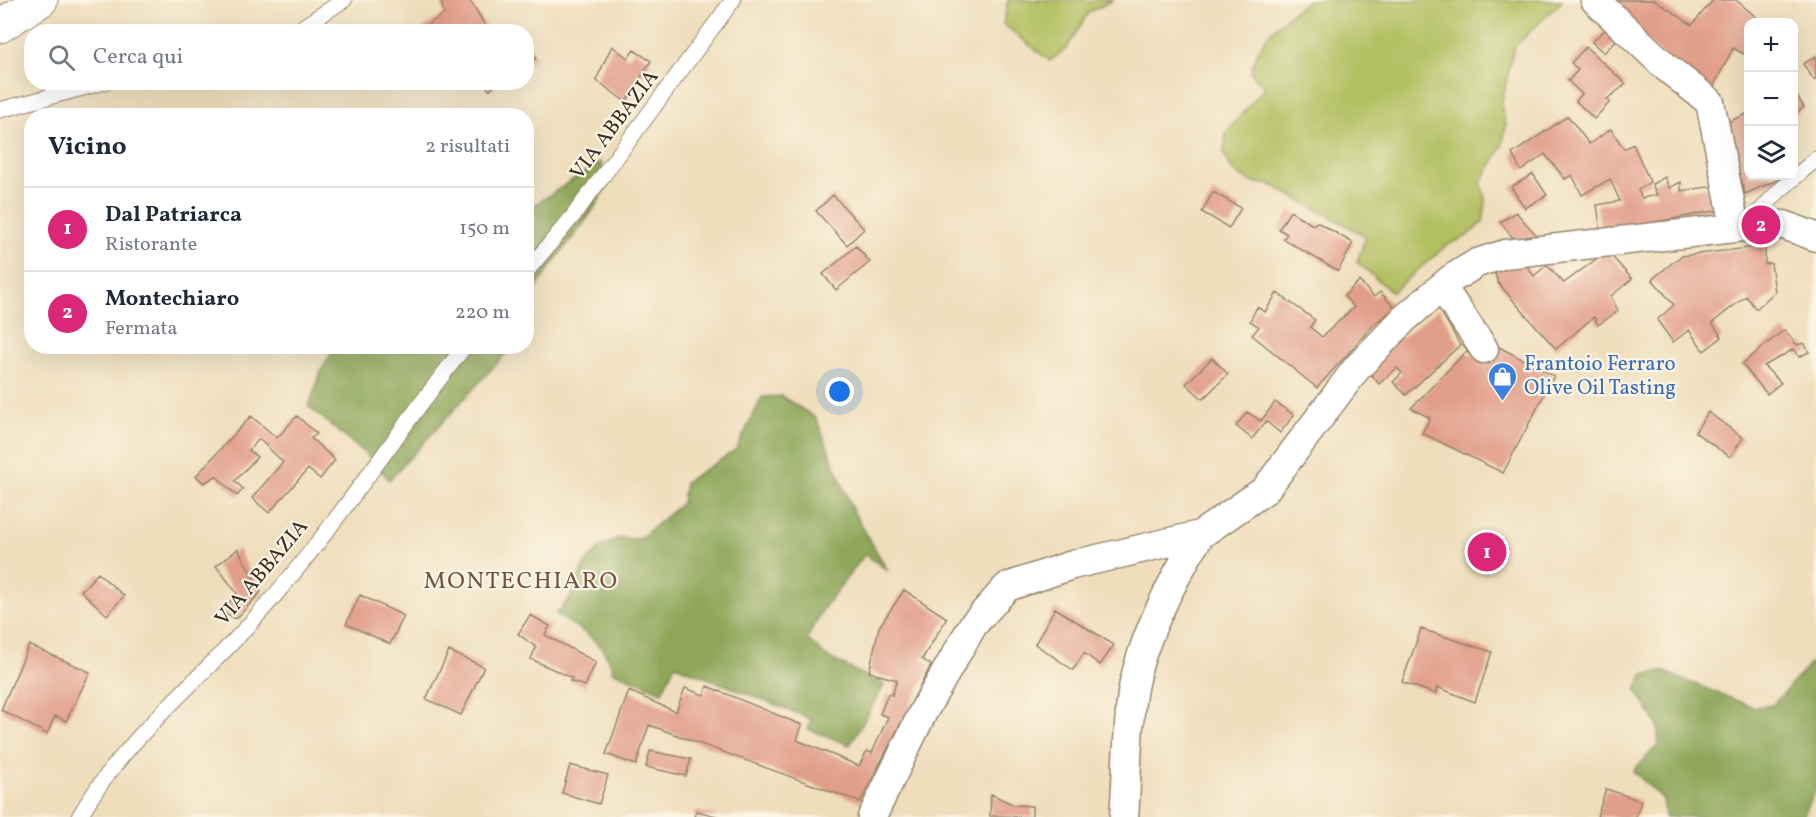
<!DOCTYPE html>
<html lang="it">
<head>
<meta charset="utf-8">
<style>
  body { margin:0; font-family:Vollkorn,serif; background:#f6f6f7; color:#1f2937 }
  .controls { position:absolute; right:18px; top:18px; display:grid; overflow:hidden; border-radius:12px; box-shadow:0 6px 24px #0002 }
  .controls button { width:54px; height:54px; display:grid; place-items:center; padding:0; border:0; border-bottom:2px solid #e0e1e3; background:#fff; color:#1f2937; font:30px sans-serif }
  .you { position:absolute; left:840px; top:392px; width:21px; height:21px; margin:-15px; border:4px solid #fff; border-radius:50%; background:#1a73e8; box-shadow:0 0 0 9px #1a73e833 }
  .badge { display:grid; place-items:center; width:39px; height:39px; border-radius:50%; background:#db2777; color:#fff; font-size:20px; font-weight:700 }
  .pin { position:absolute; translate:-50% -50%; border:3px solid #fff; box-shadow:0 2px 6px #0006 }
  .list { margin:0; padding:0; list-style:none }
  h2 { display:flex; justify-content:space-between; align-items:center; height:78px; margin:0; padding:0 24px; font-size:26px }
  h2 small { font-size:20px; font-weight:400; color:#747a83 }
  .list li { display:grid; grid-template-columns:39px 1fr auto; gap:18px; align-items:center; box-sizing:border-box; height:84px; padding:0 24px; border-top:2px solid #e0e1e3 }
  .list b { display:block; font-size:22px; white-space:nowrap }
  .list p { margin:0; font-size:20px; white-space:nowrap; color:#747a83 }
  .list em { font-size:20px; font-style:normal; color:#747a83 }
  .icon { flex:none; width:33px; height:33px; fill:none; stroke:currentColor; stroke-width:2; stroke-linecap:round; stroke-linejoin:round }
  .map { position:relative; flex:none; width:1816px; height:817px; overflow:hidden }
  .search { position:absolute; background:#fff; box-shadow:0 6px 24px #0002; left:24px; top:24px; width:510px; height:66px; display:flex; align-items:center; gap:15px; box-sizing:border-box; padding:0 21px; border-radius:24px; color:#747a83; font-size:22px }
  .panel { position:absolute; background:#fff; box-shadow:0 6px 24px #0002; left:24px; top:108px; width:510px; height:246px; border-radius:24px }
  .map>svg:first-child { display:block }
</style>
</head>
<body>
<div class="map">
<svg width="1816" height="817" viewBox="0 0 1816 817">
  <rect width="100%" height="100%" fill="#fcf5e5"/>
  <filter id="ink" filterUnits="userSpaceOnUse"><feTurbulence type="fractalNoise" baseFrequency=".0167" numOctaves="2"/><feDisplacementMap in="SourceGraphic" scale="12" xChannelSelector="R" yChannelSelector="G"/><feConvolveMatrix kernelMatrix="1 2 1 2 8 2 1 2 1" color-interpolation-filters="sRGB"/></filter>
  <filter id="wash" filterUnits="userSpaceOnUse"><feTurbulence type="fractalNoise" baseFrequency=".008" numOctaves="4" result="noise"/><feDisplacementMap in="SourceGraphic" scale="24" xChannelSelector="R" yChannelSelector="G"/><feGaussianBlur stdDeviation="1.35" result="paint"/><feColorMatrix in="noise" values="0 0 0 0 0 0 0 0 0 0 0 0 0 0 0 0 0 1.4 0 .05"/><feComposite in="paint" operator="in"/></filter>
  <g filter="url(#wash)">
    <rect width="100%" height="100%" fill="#efdebc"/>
    <path fill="#b2c062" stroke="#767540" stroke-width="1.5" d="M1008,0H1113L1088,13L1067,48L1050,61L1003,24Z
      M1308,0H1563L1514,47L1501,106L1506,125L1502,147L1481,182L1486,202L1483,222L1467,236L1447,245L1392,292L1357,262L1366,236L1272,185L1252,182L1233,172L1224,154L1226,133L1265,87L1251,73C1258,37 1281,21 1308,0Z"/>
    <path fill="#8da658" stroke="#64683b" stroke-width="1.5" d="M600,162L608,184C586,230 545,262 527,309V210Z
      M339,347H512L389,480L375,462L308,406C319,386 319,361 339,347Z
      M781,396L816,418L853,511L888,571L865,554L823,609L807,639L827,657L884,685L850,745L808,729L811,719L675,665L662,692L612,671C608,642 578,629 556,614L570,598L586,561L601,547L618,538L639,539L682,503L685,482L736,450L762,397Z
      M1816,657V789L1803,817H1665L1663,799L1633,771L1659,744L1657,724L1636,690L1643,675L1662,671L1753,707L1773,705Z"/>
    <g id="blocks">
      <path fill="#e19e89" d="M441,0H470L489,32H417L444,14Z
        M1601,0H1655L1692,25L1713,0H1736L1756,17L1748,22L1744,33L1748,36V48L1744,54L1733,48L1709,96Z
        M1612,23L1623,33L1604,53L1592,42Z
        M526,39L536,58L526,65Z
        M612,46L628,58L634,50L651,61L626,102L596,80Z
        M1586,47L1626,84L1607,99L1610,102L1594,119L1576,101L1582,94L1568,81L1578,70L1571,63Z
        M1816,56V79L1814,80L1803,64Z
        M484,82H501L489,90Z
        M1794,92L1804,107L1794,115Z
        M1746,114L1748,122V176H1786L1745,194L1726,133L1728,122Z
        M1568,116L1589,144L1611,129L1624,149L1633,144L1650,182L1638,190L1642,198L1657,195L1652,184L1665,177L1669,188L1681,182V191L1715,186L1731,208L1601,232L1597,205L1620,201L1610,179L1582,195L1572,175L1565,179L1545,154L1521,171L1512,154Z
        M1533,174L1547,195L1525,208L1511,187Z
        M1213,192L1241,208L1229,228L1202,212Z
        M833,195L864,229L847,245L816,211Z
        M1290,211L1313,225L1317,222L1353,243L1338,271L1283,239L1287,234L1279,229Z
        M1516,212L1538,237L1513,238L1500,222Z
        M856,246L870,262L836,290L823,274Z
        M1765,246V264L1771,263L1775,292L1756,309L1746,296L1712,323L1722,337L1704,351L1689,330L1673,342L1657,320L1674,305L1652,279L1681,256Z
        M1607,251L1632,279L1611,296L1618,311L1598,325L1594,317L1556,349L1498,283L1493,267L1523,261L1534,276L1547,265L1564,283Z
        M1359,281L1374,297L1380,292L1395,308L1374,324L1317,388L1252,335L1259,327L1250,321L1257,307L1265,312L1277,293L1315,320L1310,327L1322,337L1354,307L1344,296Z
        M1439,308L1460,345L1406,395L1393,382L1402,373L1397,368L1379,384L1370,373L1371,363Z
        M1784,330L1797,345L1804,343L1809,352L1799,357L1794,349L1764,366L1781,383L1767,394L1742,364Z
        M1499,347L1554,376L1503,473L1422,433L1430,418L1411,408L1466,352L1489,364Z
        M1212,358L1228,374L1203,399L1186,384Z
        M1275,402L1294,415L1280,433L1266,421L1252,439L1236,426L1247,412L1261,421Z
        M1708,412L1743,438L1730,457L1695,432Z
        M251,416L277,438L297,416L317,434L311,438L335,460L320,479L308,469L269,513L252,498L283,462L259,439L249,450L257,457L235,481L243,489L237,496L216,476L204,483L196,476Z
        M238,549L261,592L236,619L222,611L237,593L216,566Z
        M98,573L124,596L107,615L81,591Z
        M904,590L947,618L922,659L931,665L860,802L649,725L636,765L606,754L629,691L676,712L685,688L704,695L707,686L802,725L797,740L859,766L867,751L872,753L888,717L880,714L888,694L892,695L897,680L869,672L879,627Z
        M360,595L404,616L390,644L346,624Z
        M1055,608L1114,645L1100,665L1084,653L1073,670L1035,644Z
        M530,615L550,626L545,635L596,662L585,686L570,681L572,678L531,659L536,647L518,634Z
        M1421,629L1492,652L1475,702L1437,687L1436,694L1402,682Z
        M29,645L90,672L66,721L55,716L47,734L1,710Z
        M449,651L484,667L461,715L426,699Z
        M650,751L691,759L686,776L646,767Z
        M570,765L608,775L599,804L562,793Z
        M1606,789L1641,801L1636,817H1597Z
        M991,794L1014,805L1032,806V817L990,816Z
        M696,811L717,816V817H694Z"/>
    </g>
  </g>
  <g filter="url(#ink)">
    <use href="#blocks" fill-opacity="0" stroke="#95846d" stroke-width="1.5"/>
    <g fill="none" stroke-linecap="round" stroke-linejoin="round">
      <defs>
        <path id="service" d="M295,32L344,0
          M0,110L105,82
          M1746,226L1779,191L1816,159
          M526,272L573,216L733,0
          M79,817C122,742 190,689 247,627C328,539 391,439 465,346"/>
        <path id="minor" d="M1595,0L1667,68L1710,102L1735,226
          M1442,287L1484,349
          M872,817L923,712L973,625L1007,587L1072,565L1200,535L1265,490L1356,369L1404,319L1451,279L1477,263L1505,254L1761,225H1784L1816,237
          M1124,817C1127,779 1127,739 1131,701C1137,648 1172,580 1200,535"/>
        <path id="primary" d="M0,26L41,0"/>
      </defs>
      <use href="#service" stroke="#95846d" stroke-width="17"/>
      <use href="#minor" stroke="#95846d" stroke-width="31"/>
      <use href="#primary" stroke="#95846d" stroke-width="35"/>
      <use href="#service" stroke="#fff" stroke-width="15"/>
      <use href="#minor" stroke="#fff" stroke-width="28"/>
      <use href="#primary" stroke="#fff" stroke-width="33"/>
    </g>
  </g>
  <defs>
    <symbol id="shop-pin" viewBox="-11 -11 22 30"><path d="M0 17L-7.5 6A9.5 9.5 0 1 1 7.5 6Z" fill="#3f7fe0" stroke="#fcf5e5"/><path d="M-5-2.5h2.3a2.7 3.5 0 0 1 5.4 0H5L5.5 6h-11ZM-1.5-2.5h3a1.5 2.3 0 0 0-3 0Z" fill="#fff"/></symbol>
  </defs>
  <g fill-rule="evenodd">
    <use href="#shop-pin" x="1486" y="360" width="33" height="45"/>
  </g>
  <g text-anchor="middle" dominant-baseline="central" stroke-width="4.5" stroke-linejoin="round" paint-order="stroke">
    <g font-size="21" fill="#3b2a1e" stroke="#fcf5e5">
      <text transform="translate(615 125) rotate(-53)">VIA ABBAZIA</text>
      <text transform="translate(262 573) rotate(-50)">VIA ABBAZIA</text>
    </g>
    <g font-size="21" fill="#366cbe" stroke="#fcf5e5" text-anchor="start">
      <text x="1524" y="364">Frantoio Ferraro<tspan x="1524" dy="24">Olive Oil Tasting</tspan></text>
    </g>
    <g font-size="24" letter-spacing="1.5" fill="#755343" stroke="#fcf5e5">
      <text x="521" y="582">MONTECHIARO</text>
    </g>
  </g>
</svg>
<div class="controls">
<button>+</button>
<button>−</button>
<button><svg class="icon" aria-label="layers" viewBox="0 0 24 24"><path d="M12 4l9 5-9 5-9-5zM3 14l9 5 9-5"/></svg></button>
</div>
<div class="you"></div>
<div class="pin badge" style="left:1487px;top:552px">1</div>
<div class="pin badge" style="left:1761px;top:225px">2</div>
<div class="search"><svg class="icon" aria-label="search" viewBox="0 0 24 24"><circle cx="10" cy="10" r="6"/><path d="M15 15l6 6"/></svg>Cerca qui</div>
<section class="panel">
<h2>Vicino<small>2 risultati</small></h2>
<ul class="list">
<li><span class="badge">1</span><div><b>Dal Patriarca</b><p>Ristorante</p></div><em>150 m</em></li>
<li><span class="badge">2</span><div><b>Montechiaro</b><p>Fermata</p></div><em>220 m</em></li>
</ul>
</section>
</div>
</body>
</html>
